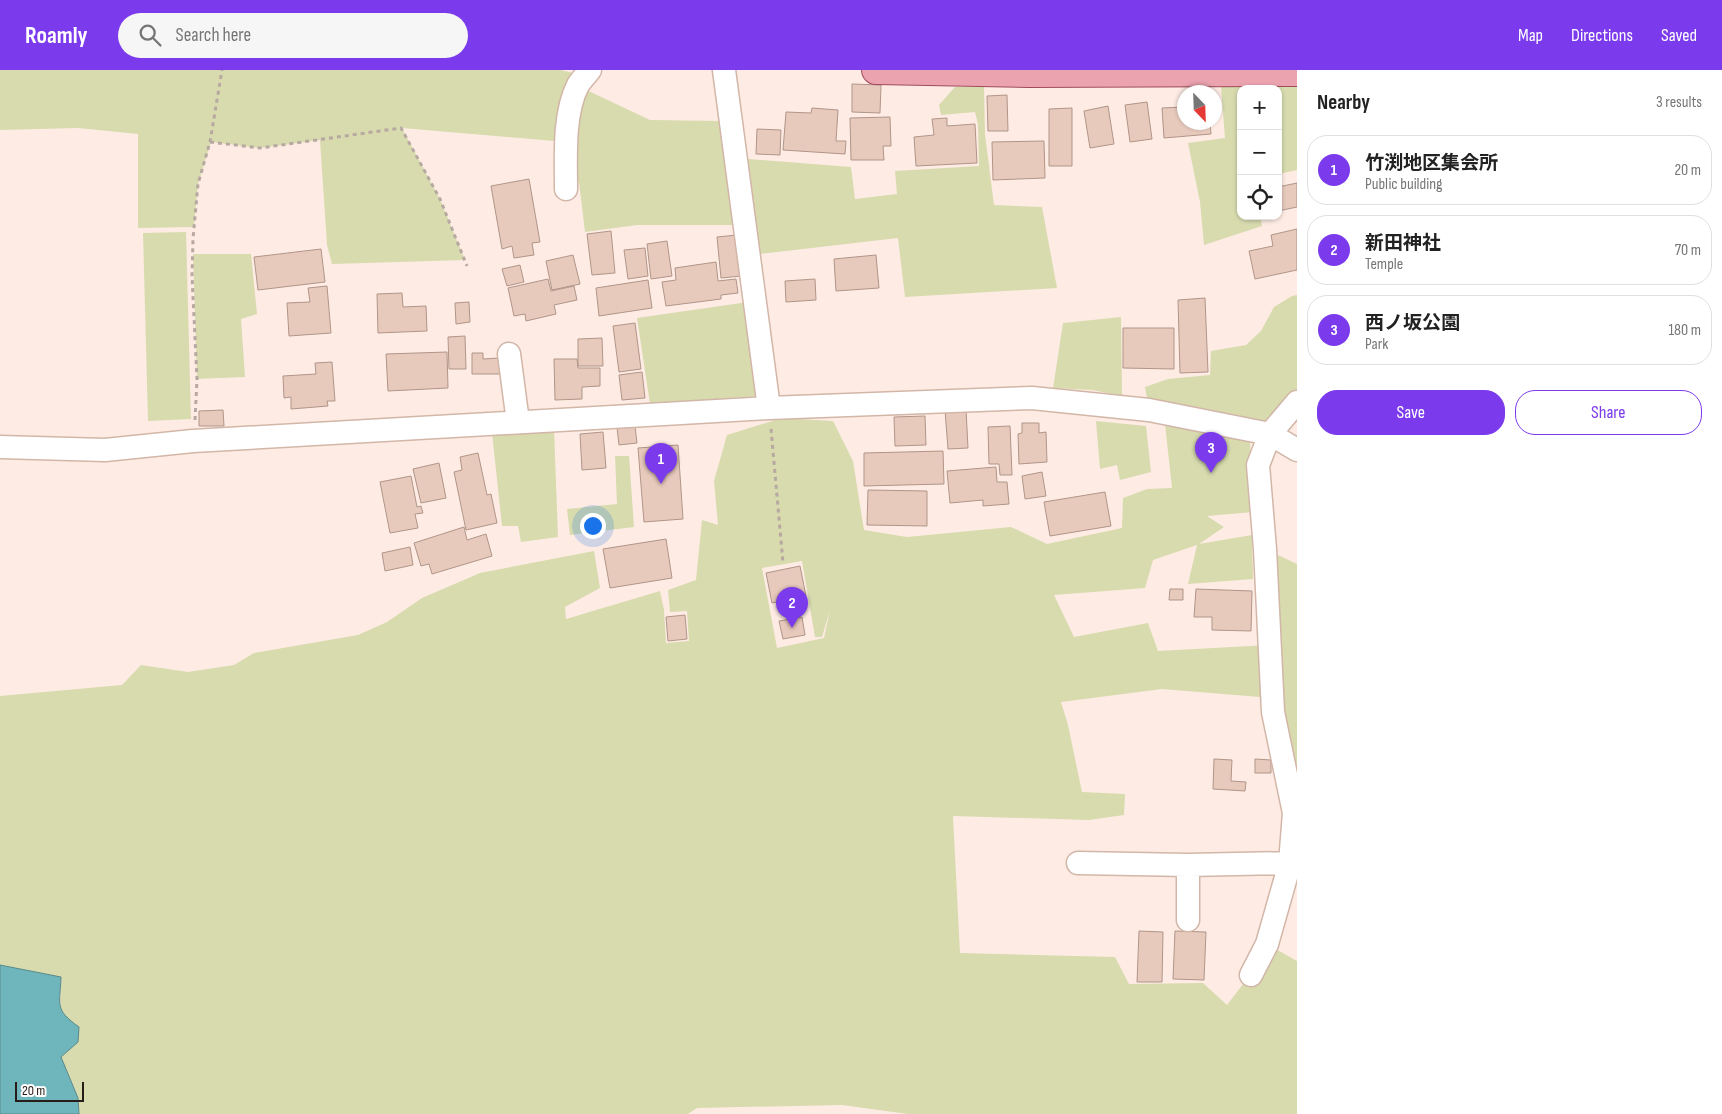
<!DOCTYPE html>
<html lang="en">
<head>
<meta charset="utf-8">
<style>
  body { margin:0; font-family:"Sofia Sans Condensed","Noto Sans JP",sans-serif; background:#f6f6f6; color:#222 }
  .controls { position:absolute; right:15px; top:15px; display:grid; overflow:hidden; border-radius:10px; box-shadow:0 1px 4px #0004 }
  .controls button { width:45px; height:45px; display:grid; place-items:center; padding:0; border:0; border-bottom:1px solid #e0e0e0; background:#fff; color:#222; font:25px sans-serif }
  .compass { position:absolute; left:1177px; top:15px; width:45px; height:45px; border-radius:50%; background:#fff; box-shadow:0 1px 4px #0004; rotate:157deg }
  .scale { position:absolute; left:15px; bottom:12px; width:69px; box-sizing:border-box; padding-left:5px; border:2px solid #271c17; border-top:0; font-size:14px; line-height:18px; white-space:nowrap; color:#271c17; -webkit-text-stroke:4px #fdfdfd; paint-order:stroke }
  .you { position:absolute; left:592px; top:455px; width:18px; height:18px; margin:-12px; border:4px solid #fff; border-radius:50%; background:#1a73e8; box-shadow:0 0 0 8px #1a73e833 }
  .badge { display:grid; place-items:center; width:32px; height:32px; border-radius:50%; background:#7c3aed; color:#fff; font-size:16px; font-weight:700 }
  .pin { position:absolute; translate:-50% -41px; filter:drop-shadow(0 1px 2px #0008) }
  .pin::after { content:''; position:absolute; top:26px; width:18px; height:15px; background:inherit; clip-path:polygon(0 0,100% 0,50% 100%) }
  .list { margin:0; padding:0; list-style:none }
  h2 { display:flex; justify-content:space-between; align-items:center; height:65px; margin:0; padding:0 20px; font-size:21px }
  h2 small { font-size:16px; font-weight:400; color:#767676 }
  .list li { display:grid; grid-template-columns:32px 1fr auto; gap:15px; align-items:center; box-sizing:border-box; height:70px; margin:0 10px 10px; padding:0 10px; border:1px solid #e0e0e0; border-radius:20px }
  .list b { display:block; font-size:19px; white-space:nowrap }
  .list p { margin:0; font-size:16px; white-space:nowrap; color:#767676 }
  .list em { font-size:16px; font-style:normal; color:#767676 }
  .actions { display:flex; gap:10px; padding:15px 20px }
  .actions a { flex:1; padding:11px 0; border:1px solid #7c3aed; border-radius:20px; text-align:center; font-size:18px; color:#7c3aed }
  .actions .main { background:#7c3aed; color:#fff }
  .icon { flex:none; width:28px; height:28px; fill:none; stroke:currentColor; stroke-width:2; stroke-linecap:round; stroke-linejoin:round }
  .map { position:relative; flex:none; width:1297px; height:1044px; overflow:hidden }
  header { display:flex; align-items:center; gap:30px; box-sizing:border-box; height:70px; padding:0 25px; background:#7c3aed; color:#fff }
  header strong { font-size:24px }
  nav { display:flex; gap:28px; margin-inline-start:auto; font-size:18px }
  .search { width:350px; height:45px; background:#f6f6f6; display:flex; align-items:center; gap:12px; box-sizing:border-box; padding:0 18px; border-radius:28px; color:#767676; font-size:19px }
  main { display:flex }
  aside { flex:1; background:#fff }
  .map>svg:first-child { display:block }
</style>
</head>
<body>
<header>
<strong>Roamly</strong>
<div class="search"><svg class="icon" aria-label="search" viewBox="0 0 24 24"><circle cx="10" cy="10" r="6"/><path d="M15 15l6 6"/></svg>Search here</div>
<nav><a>Map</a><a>Directions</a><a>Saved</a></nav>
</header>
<main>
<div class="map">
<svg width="1297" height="1044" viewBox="0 0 1297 1044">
  <rect width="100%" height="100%" fill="#feece4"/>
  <path fill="#d7dbae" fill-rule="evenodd" d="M0,0H561L585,6L578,16L650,50L719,51L730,110L734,155H637L585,162L579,112L566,111V72L402,58L440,129L465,190L332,194L327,175L320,70L260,78L211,72L198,114L194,157L138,158V64L78,58L0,60Z
    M984,16L985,64L994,135L1042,137L1057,218L905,227L898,168L760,184L748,89L851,97L855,129L897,124L895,101L979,96L978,54L975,42L941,45L939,35L955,17Z
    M1297,16V100L1278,104V19H1241V146H1260L1262,156L1204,175L1200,132L1188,73L1225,68L1221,17Z
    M186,162L191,349L148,351L143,163Z
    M193,184H251L257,244L241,249L245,307L197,309Z
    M1297,225V332L1270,364L1149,340L1145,317L1168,309L1210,305L1211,281L1246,275L1261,261L1274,237L1292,226Z
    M748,232L759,326L650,334L637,248Z
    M1121,247L1122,326L1092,320L1053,318L1063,253Z
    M782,348L833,351L853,391L864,460L907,467L1011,457L1047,474L1122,458L1123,428L1147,419L1172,418L1165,354L1240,365L1250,372L1253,442L1207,446L1224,457L1199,474L1252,465L1253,509L1188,514L1197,475L1153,490L1145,518L1054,525L1074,567L1148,553L1158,581L1269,575L1265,479L1297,494V720L1272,628L1162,619L1061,632L1068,655L1082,722L1125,724L1124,745L1089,750L953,746L960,883L1115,887L1129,914L1203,913L1227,935L1253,901L1267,874L1297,891V1044H908L842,1035L697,1038L688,1044H79L78,1028L61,987L77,972L60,939L61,908L0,895V626L122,615L141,595L188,602L234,595L254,583L358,565L387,552L422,528L480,503L594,481L600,518L565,537L566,549L660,521L664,540L666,573L689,571L687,541L670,542L668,520L696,510L702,450L718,455L714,411L727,365ZM802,491L815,567H822L830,540L824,568L777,578L762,498Z
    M1096,351L1146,356L1151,402L1120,410L1117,395L1100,399Z
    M554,359L558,467L521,472L518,456H502L492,363Z
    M615,386H629L634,457L570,465L567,439L617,434Z"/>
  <path fill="#6fb6bc" stroke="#59888a" d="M0,895L61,907C60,936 54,939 79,957L78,972L61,987L78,1028L79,1044H0Z"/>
  <path fill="#e8cabd" stroke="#b09588" d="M852,14L881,15L880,43L852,42Z
    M1007,25L1008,61H988L987,26Z
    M1147,32L1152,69L1130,72L1125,35Z
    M1108,36L1114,74L1090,78L1084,41Z
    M1184,37V52H1210L1211,64L1164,68L1162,38Z
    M812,38L838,40L836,71H846L845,84L783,80L786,42L811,43Z
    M1072,38V96H1049V39Z
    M890,47L891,76H883L884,90H851L850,48Z
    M947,48V56L975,54L977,93L916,96L914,67L934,65L932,49Z
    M757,59L781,60L780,85L756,84Z
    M1044,71L1045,108L993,110L992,72Z
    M529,109L540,172L532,173L534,185L514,188L512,176L502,179L491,116Z
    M1297,113V137L1278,141V117Z
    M1297,159V200L1255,209L1249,181L1273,176L1271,165Z
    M611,161L615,203L592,205L587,164Z
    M737,165L741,206L721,208L717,167Z
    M667,171L672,206L651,209L647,174Z
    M645,178L648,206L628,209L624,180Z
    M321,179L325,212L258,220L254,187Z
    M573,185L580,214L552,220L546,191Z
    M876,185L879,218L836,221L834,189Z
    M716,192L718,211L736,209L738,223L721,225V229L666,236L662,212L676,210L675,198Z
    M520,195L524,212L507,216L502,199Z
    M548,209L551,221L574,216L577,230L554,235L556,244L526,251L525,244L514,246L508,218Z
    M815,209L816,230L786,232L785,211Z
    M648,210L652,238L599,246L596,218Z
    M327,216L331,263L289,266L287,233L310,232L308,218Z
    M402,223L403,237L426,236L427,261L378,263L377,224Z
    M1205,228L1208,302L1180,303L1178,230Z
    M469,232L470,252L456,254L455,233Z
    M635,253L641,299L619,302L613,256Z
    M1123,258H1174V299L1123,298Z
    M465,266L466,299H449L448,267Z
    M602,268L603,296H578V269Z
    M447,282L448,318L388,321L386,284Z
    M472,283H483V289L499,288L500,304H472Z
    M554,289H577L578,298H600V316L582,317V329L555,330Z
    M332,292L335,331H327L328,336L291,339V327L284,328L283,306L316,304L315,293Z
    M642,302L645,328L622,330L619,305Z
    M966,339L968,378L948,379L945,340Z
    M223,340L224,356H199V341Z
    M925,346L926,375L895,376L894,347Z
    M1022,353H1039V363L1046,362L1047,392L1019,394L1018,364L1022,363Z
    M635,356L637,373L619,375L617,358Z
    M1010,356L1012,405H1000L999,394H989L988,357Z
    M603,362L606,398L582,400L580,364Z
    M678,375L683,449L644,452L638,378Z
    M943,381L944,414L864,416V383Z
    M478,383L487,425L491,424L497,453L466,460L454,402L462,400L460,387Z
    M439,393L446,428L421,433L413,399Z
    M996,397L997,412H1007L1009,434L983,436V430L950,433L947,401Z
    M1042,402L1046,426L1025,429L1022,406Z
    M411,406L417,437L421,436L423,443L415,444L418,458L390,463L380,412Z
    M868,420L927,421V456L867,455Z
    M1105,422L1111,456L1050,466L1044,432Z
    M464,457L467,470L486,464L492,486L432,504L429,494L421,496L414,473Z
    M666,469L672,508L610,518L603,479Z
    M410,477L413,495L385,501L382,483Z
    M800,496L806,526L772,533L766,503Z
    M1170,519H1183V530H1169Z
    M1196,519L1252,521L1251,561L1212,560V547H1194Z
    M685,545L687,569L668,571L666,547Z
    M802,547L805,565L783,569L779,551Z
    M1214,689L1232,690L1231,711L1246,712L1245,721L1213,719Z
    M1255,689L1271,690V703H1255Z
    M1139,861L1163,862L1162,912H1137Z
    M1175,861L1206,862L1204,910L1173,909Z"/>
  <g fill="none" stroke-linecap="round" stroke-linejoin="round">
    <defs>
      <path id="minor" d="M724,0L769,338
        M566,119C566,88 563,44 578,15C581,10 586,5 590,0
        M509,284L518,352
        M0,377L105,380L193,371L769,338L1032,328L1149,340L1270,364L1297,380
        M1078,793L1188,795L1290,793
        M1188,795V850
        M1251,905L1267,874L1290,793L1294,743L1273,642L1265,479L1258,395L1270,364L1297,332"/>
      <path id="primary" d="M876,0L1029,3L1297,2"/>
    </defs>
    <use href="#minor" stroke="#d2b6a8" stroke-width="25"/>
    <use href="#primary" stroke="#9f4b59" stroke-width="30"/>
    <path stroke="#b7a8a1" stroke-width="3" stroke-dasharray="4 4" stroke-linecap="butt" d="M210,72L260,78L401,58L440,129L467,196
      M195,350L197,309L192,206L193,169L198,114L210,72L222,0
      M771,359L783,493"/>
    <use href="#minor" stroke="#fff" stroke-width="22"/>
    <use href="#primary" stroke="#eca3b0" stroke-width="28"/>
  </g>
</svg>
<div class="controls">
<button>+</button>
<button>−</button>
<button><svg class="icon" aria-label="locate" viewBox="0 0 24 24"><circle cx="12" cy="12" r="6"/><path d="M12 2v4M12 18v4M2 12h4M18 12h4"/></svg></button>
</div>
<svg class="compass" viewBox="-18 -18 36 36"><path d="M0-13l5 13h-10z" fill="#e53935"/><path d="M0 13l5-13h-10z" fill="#767676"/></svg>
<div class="scale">20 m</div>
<div class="you"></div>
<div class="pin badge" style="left:661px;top:414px">1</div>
<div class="pin badge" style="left:792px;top:558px">2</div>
<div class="pin badge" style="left:1211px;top:403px">3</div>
</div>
<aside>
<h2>Nearby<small>3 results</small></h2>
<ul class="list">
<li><span class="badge">1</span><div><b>竹渕地区集会所</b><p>Public building</p></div><em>20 m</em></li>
<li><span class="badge">2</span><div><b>新田神社</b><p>Temple</p></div><em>70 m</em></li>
<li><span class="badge">3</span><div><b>西ノ坂公園</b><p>Park</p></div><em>180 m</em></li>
</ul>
<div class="actions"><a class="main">Save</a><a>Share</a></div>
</aside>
</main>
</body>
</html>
